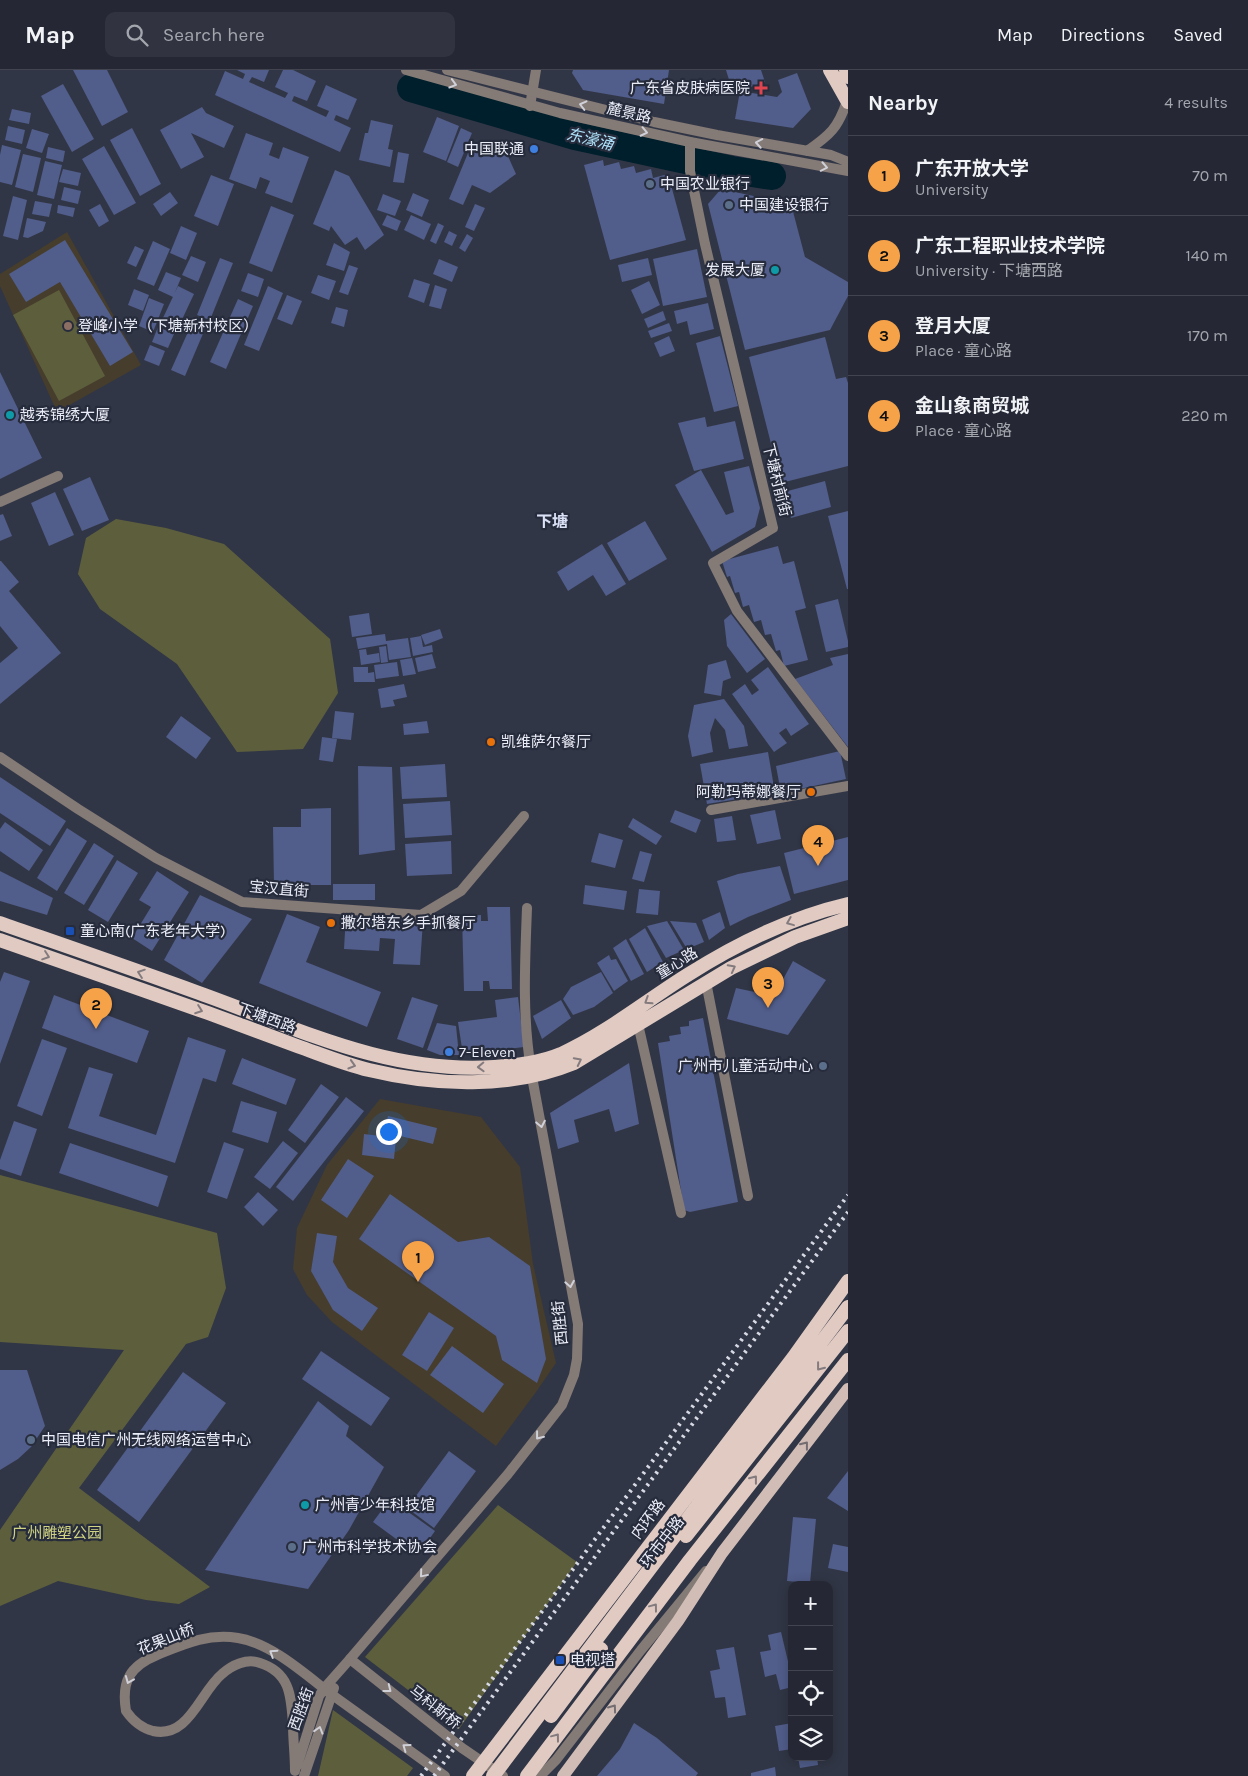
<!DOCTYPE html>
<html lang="en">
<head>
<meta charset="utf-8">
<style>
  body { margin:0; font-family:Karla,"Noto Sans SC",sans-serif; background:#313440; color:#f1f3f6 }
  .controls { position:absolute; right:15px; bottom:15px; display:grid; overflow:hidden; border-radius:10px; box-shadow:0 2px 12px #0003 }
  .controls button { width:45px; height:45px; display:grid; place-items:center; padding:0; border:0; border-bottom:1px solid #42444f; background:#252834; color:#f1f3f6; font:25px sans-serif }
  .you { position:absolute; left:388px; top:1061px; width:18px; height:18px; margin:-12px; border:4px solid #fff; border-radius:50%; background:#1a73e8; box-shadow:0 0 0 8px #1a73e833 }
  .badge { display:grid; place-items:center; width:32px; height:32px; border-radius:50%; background:#f6a248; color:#111; font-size:16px; font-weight:700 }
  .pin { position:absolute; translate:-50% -41px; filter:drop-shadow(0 1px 2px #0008) }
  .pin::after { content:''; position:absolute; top:26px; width:18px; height:15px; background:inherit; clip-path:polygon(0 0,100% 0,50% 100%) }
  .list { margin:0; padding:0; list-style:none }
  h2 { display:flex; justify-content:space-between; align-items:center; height:65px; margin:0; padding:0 20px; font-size:21px }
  h2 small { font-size:16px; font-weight:400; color:#a3a6ac }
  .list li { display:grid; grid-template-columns:32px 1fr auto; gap:15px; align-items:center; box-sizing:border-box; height:80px; padding:0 20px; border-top:1px solid #42444f }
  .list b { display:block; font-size:19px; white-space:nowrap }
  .list p { margin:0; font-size:16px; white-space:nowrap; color:#a3a6ac }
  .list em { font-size:16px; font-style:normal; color:#a3a6ac }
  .icon { flex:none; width:28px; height:28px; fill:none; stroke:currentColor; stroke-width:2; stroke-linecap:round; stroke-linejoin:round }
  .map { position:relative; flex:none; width:848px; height:1706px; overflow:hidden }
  header { display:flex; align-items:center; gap:30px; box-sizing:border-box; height:70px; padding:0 25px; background:#252834; border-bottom:1px solid #42444f }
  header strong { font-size:24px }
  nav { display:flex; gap:28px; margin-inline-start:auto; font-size:18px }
  .search { width:350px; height:45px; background:#313440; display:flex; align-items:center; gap:12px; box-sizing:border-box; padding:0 18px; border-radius:10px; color:#a3a6ac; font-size:19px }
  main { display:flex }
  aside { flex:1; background:#252834 }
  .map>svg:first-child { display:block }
</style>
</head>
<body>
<header>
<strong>Map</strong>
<div class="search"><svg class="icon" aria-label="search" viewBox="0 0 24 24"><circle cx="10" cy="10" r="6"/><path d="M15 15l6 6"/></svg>Search here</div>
<nav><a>Map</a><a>Directions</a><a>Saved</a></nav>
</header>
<main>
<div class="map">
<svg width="848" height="1706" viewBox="0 0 848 1706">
  <rect width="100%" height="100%" fill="#313646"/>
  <path fill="#463d2c" d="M67,162L141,295L57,342L0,216V204Z
    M380,1029L481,1047L520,1097L533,1194L556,1293L536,1322L496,1376L332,1252L307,1225L293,1199L297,1158L327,1095Z"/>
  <path fill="#5d5f3c" d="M59,220L105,306L59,331L13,245Z
    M116,449L166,458L224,474L330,569L338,623L303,679L237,682L177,594L100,539L78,504L86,468Z
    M0,1105L217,1163L226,1218L208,1267L186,1274L79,1418L210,1517L179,1534L146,1530L58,1511L0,1536V1460L124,1280L0,1272Z
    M498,1435L577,1492L459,1659L365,1587Z
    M333,1640L413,1698L407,1706H318Z"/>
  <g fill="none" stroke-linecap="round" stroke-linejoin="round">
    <path stroke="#001f2c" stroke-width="28" d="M411,18L575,66L732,100L772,106"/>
  </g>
  <path fill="#515d8a" d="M73,0H107L128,42L102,56Z
    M237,0H269L264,12L252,7L249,12L285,28L288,23L275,17L283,0H293L316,11L307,31L294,26L292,31L326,47L329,41L317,36L326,15L357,29L348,50L336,45L334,50L351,58L340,82L215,25L225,1L243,9L245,4Z
    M573,0H669L664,34L583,20L572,3Z
    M726,0H761L765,12L733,23Z
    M797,3L811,39L793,58L735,49L740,21L777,27L782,22L778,10Z
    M63,14L94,69L72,82L41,26Z
    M202,37L206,43L234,56L224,78L191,63L204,87L181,99L160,60Z
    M12,39L31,43L29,54L9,50Z
    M437,47L459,56L446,91L423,82Z
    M371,50L393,55L388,79L393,80L390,97L359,90L365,63H368Z
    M8,56L25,60L22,74L5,70Z
    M132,58L161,114L140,126L110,70Z
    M461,58L472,63L458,97L447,92Z
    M32,59L49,64L42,83L26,78Z
    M246,63L273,73L269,85L279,89L283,77L309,87L292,133L265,123L270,111L260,107L256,119L229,109Z
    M478,73L507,84L516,104L490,123L472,115L463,135L449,129L468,83L473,85Z
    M2,75L21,80L12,115L0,112V85Z
    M104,76L136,133L114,145L82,89Z
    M48,77L65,81L63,92L46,88Z
    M398,82L409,84L404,113L393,112Z
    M23,84L41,88L33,122L15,117Z
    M603,90L604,96L619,92L621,99L634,96L636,103L651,99L653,108L668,104L686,170L610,190L584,95Z
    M45,91L62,95L54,129L37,125Z
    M63,99L81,103L78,116L59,112Z
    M335,100L349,106L384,165L365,180L357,167L345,175L331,156L329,161L313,154Z
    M211,105L234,114L218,156L194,146Z
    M64,117L81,121L78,134L61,130Z
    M721,119L791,134L805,187L848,212V226L830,260L745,280L708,134Z
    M170,122L178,133L161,146L153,134Z
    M413,123L429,130L422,147L406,140Z
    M383,124L401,131L395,146L377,140Z
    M13,126L27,130L18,170L3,166Z
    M35,131L52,134L49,147L32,144Z
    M100,134L109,151L99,157L89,140Z
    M475,134L485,138L474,161L465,157Z
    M58,135L75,138L73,147L57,143Z
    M271,136L294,145L272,202L249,193Z
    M387,145L401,151L397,161L382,155Z
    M411,145L431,154L424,170L404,160Z
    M27,148L46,152L43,161L28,168L23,167Z
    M438,153L444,156L436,174L430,171Z
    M181,156L197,163L186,190L170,183Z
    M449,161L457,165L452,176L444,172Z
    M467,164L473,168L465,182L459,178Z
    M65,170L133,282L110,296L60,212L26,232L9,204Z
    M153,171L170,179L154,216L137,209Z
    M334,173L350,182L344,201L326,195Z
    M135,176L144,180L136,197L127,193Z
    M697,179L707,227L663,236L653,189Z
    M191,186L206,192L198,212L182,205Z
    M220,188L233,193L210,250L197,245Z
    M648,188L652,205L622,212L618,195Z
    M439,189L458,197L452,212L433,204Z
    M349,195L358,198L348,225L339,222Z
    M166,202L181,208L173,227L158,220Z
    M248,203L264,209L258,227L241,221Z
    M318,205L336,211L329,230L311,223Z
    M414,209L430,214L424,233L408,227Z
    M649,211L660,235L642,244L631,220Z
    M435,215L447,219L441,239L429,236Z
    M178,216L194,224L178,258L162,250Z
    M268,216L283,223L259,281L244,275Z
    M134,219L149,225L143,241L128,235Z
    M287,225L302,231L292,255L277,249Z
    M149,228L164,234L153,262L139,256Z
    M238,229L253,236L226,299L210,292Z
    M708,233L714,259L690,265L687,251L677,254L674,241Z
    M336,237L348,240L344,257L331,253Z
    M663,241L666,250L648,258L644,249Z
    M192,253L205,259L185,306L171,300Z
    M669,253L672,261L651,268L648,261Z
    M158,257L174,264L168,278L152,272Z
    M669,266L675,281L660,287L654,273Z
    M720,266L738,336L714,342L696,273Z
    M825,267L836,309L846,307L848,313V396L781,413L749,287Z
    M150,275L165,281L159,296L144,290Z
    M0,302L42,388L0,409Z
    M705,347L707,357L735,351L744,389L694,401L678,353Z
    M749,396L760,438L755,457L712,482L675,415L701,400L726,445L734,442L724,402Z
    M90,407L109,450L82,461L63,419Z
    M825,411L831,437L791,448L784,422Z
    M55,422L74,465L49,476L31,433Z
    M848,441V519H847L828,446Z
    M3,444L12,466L0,471V445Z
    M645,451L667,489L629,511L607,473Z
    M602,474L626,514L606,526L593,505L568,521L557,502Z
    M778,476L783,494L794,491L806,538L795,541L808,590L784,596L780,580L776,581L771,564L765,565L761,550L754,552L749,535L743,537L739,522L735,523L730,506L727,507L722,491Z
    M0,491H1L19,512L9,521L61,583L0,634V593L18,578L0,556Z
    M838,529L848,571V577L826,582L815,535Z
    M369,543L372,564L352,567L349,546Z
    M731,544L765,589L747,603L727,576L724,550Z
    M440,559L443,568L425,575L421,565Z
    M385,564L386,571L408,568L411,587L389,590L387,574L358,579L356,568Z
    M421,566L423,577L432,575L433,582L413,586L410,568Z
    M386,576L388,592L381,593L379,577Z
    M366,579L367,585L379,583L380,592L361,595L359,580Z
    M432,584L436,598L418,602L415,588Z
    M848,584V677L795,609L833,595L830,588Z
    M412,588L416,604L403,606L400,590Z
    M726,590L731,608L723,611L721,626L704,623L708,595Z
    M397,592L399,606L376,609L374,595Z
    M353,597H368V603L374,602L375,612H354Z
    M768,597L809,654L791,666L786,658L779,663L787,673L774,682L732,624L745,614L752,625L759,620L751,610Z
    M404,614L407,627L393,630L395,636L381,638L378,619Z
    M724,629L744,656L748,676L729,679L725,660L715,648L710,663L713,682L692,687L688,666L694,635Z
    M335,641L354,643L351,670L332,668Z
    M181,646L211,668L196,689L166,667Z
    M427,651L429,663L404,665L403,654Z
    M322,667L337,669L333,692L319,690Z
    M840,681L846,709L781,723L776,696Z
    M768,682L775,723L707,734L700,694Z
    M445,694L447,727L402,729L400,697Z
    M358,696L392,697L395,780L359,785Z
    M0,707L66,751L50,776L0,743Z
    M450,731L452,765L405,768L403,734Z
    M331,738V815H274L273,757H301V739Z
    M675,740L701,750L696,763L670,752Z
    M775,740L781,769L757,774L750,745Z
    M732,746L736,770L717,772L714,749Z
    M633,748L662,766L656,775L628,757Z
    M5,752L43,780L29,801L0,781V759Z
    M67,758L87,771L57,821L37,808Z
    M599,763L623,770L615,798L591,792Z
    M848,767V810L794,824L784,783Z
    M451,771L452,804L407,806L405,774Z
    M94,773L114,786L84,835L64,823Z
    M640,781L652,784L644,812L632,809Z
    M117,790L138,803L108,852L88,840Z
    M780,796L791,830L748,847L730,856L717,811L738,804Z
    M0,801L53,828L47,845L0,831Z
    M157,801L189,822L152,881L132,868L151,837L139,830Z
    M333,814H375V830H333Z
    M585,815L627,821L624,840L583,834Z
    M639,819L660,821L658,845L636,843Z
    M200,825L252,849L202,913L164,890Z
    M487,837H510L512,919H490L489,911H483V921H464L462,846L481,845V851H488Z
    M720,842L725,858L709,870L702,850Z
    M287,844L320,857L306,892L381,922L367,957L259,913Z
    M346,845L423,851L420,895L393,894L395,869L380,868L379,881L344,879Z
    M667,851L684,880L666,888L647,856Z
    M670,851L696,853L704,872L687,879Z
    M645,858L663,892L647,902L629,869Z
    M626,869L644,904L631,911L613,878Z
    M609,885L611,890L616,889L628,911L614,921L597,893Z
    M793,891L826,910L788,965L727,949L736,918L774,926Z
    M4,902L30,911L0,994V912Z
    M601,902L613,923L594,937L573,945L563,929L571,917Z
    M54,925L149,961L137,993L42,958Z
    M412,927L438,935L423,978L397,969Z
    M518,927L524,977L463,985L458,952L497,947L495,930Z
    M561,930L571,948L542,969L533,946Z
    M703,948L738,1132L690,1142L684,1140L658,973L670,971L669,966L681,964L680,957L689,956V951Z
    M437,953L456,956L459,985H440L427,980Z
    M188,967L226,980L216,1012L203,1008L175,1093L68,1058L89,997L113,1004L99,1046L156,1065Z
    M42,969L67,978L42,1046L17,1036Z
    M242,988L296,1009L286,1035L232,1014Z
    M629,993L639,1054L615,1062L609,1039L574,1050L579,1072L558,1079L550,1043Z
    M321,1014L339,1027L305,1073L288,1060Z
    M346,1027L364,1041L293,1131L276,1117Z
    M241,1031L277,1042L268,1073L232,1062Z
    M388,1046L437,1058L433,1074L384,1062Z
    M14,1051L37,1059L21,1106L0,1099V1090Z
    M364,1064L396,1068L394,1089L362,1085Z
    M283,1071L298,1083L270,1119L254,1107Z
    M224,1072L244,1079L227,1129L207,1122Z
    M70,1073L168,1106L158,1137L59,1103Z
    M348,1089L374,1106L347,1148L321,1130Z
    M258,1122L278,1140L263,1156L244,1137Z
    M390,1124L458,1172L489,1167L530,1196L546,1289L537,1313L502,1290L496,1266L359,1169Z
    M317,1163L337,1166L333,1192L348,1218L378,1238L362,1261L333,1240L311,1201Z
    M429,1242L454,1258L427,1301L402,1285Z
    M452,1276L504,1314L483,1343L430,1305Z
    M321,1281L390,1328L371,1356L302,1309Z
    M0,1300H27L45,1356L31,1377L18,1389L0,1400Z
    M183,1302L226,1333L139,1452L97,1420Z
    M318,1331L349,1356L346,1366L384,1397L349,1460L308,1519L205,1500Z
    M449,1381L476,1401L434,1458L407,1438Z
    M848,1401V1441L827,1428Z
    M390,1429L435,1461L418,1485L373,1452Z
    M793,1447L816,1449L810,1513L787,1511Z
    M833,1474L848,1477V1502L828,1498Z
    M781,1562L792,1608V1617L780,1620L776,1604L765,1607L760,1582L771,1580L768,1565Z
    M734,1577L746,1645L728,1648L725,1627L715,1628L710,1601L720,1599L716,1580Z
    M634,1653L657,1668L698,1703L696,1706H597L620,1679Z
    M792,1653V1679L779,1681L775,1656Z
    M798,1687H817L818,1695L800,1698Z
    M775,1697L776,1706H751V1703Z"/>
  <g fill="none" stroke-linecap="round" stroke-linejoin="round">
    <path stroke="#847a76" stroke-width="10" d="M530,36L536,0
      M690,72V101L705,174L773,458L713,493L737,541L848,686
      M0,432L58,406
      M0,687L78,739L156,788L242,832L421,845L461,821L524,746
      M711,740L848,716
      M527,838C525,891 522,946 531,999
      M706,912L748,1126
      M638,954L681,1143
      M297,1696L319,1626L327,1615L350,1589
      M295,1701C295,1685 293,1670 293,1655C291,1627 291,1603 260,1593C247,1588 232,1595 222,1604C200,1622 189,1669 153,1661C141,1658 133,1651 126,1641C121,1611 130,1596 157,1585C184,1574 208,1563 238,1568C271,1573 305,1604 331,1624C369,1651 407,1679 445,1706
      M304,1706L334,1618"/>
    <path stroke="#847a76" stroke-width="10" d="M406,0L560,43L690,72L848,101
      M447,0L654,52L717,65L831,85L848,92
      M807,81C830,65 838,58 847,31
      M503,1706L462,1678L350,1589L508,1404L562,1335L574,1305L577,1289L578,1254L532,1007
      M540,1706L556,1690L641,1580L706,1501"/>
    <path stroke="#d1bdb5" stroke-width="12" d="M563,1706L678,1551L722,1483L848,1319"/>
    <path stroke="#e0cac2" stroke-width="14" d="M830,0L848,32
      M846,0L848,7
      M0,853C66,876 133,899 199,923C297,958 386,1004 494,997C517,995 540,993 561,984C607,963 647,930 689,904C738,873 792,847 848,834
      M0,870C69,894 139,919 208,943C237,954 267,965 297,976C320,984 344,994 369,1000C435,1016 511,1019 574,993L731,898L795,867L848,848
      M686,1466L848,1261
      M551,1646L601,1579
      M473,1706L793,1288L848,1211
      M493,1706L848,1237
      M527,1706L690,1490L848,1290"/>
    <path stroke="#d7dae5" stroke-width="4" stroke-dasharray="2.5 5" stroke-linecap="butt" d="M421,1706L848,1125
      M434,1706L848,1142"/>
  </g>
  <defs><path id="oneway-chevron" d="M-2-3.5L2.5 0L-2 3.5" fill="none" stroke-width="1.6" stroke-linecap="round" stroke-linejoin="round" transform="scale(1.25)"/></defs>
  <g stroke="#d0d0d8">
    <use href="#oneway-chevron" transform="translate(453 14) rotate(16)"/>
    <use href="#oneway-chevron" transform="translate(583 35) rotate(-166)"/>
    <use href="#oneway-chevron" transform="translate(644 62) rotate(12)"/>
    <use href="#oneway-chevron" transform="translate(759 73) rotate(-170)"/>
    <use href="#oneway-chevron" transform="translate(824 97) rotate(11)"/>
    <use href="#oneway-chevron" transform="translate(541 1054) rotate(79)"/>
    <use href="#oneway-chevron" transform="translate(570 1214) rotate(80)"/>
    <use href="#oneway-chevron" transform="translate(539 1366) rotate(128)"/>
    <use href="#oneway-chevron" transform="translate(423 1504) rotate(130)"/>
    <use href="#oneway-chevron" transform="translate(273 1583) rotate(-147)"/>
    <use href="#oneway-chevron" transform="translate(129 1610) rotate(112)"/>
    <use href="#oneway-chevron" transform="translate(388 1619) rotate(38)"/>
    <use href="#oneway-chevron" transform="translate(319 1660) rotate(-73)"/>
    <use href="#oneway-chevron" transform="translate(406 1677) rotate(-144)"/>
  </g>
  <g stroke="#847b7f">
    <use href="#oneway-chevron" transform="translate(790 852) rotate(158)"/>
    <use href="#oneway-chevron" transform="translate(46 886) rotate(19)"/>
    <use href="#oneway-chevron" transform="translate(732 898) rotate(-28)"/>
    <use href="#oneway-chevron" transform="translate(141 903) rotate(-161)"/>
    <use href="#oneway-chevron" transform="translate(648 931) rotate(147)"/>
    <use href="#oneway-chevron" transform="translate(199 940) rotate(20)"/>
    <use href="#oneway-chevron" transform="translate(578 991) rotate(-27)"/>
    <use href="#oneway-chevron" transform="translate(352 995) rotate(17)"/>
    <use href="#oneway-chevron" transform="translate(481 997) rotate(178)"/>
    <use href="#oneway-chevron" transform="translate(820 1297) rotate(128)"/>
    <use href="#oneway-chevron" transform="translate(754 1409) rotate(-52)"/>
    <use href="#oneway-chevron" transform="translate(654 1537) rotate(-53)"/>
    <use href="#oneway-chevron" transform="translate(556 1667) rotate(-53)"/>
  </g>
  <g stroke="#736d72">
    <use href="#oneway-chevron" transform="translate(805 1375) rotate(-52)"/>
    <use href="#oneway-chevron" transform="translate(613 1638) rotate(-54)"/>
  </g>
  <path fill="#e0444e" stroke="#272c3c" stroke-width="2" d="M758.5 10.5h5v5h5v5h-5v5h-5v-5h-5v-5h5z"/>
  <g fill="#3f7fe0" stroke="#272c3c" stroke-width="2">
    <circle cx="534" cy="79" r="5"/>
    <circle cx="449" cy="982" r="5"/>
  </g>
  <g fill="#5c6f8a" stroke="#272c3c" stroke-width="2">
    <circle cx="650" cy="114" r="5"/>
    <circle cx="729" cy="135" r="5"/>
    <circle cx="823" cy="996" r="5"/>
    <circle cx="31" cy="1370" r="5"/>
    <circle cx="292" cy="1477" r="5"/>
  </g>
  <g fill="#0f9aa8" stroke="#272c3c" stroke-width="2">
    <circle cx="775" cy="200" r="5"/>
    <circle cx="10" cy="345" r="5"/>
    <circle cx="305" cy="1435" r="5"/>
  </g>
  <circle fill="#8d6e63" stroke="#272c3c" stroke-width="2" cx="68" cy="256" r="5"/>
  <g fill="#e8710a" stroke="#272c3c" stroke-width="2">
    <circle cx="491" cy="672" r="5"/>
    <circle cx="811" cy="722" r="5"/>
    <circle cx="331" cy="853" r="5"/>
  </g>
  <g fill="#1a4fb4" stroke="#272c3c" stroke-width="2">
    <rect x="65" y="856" width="10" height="10" rx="2.5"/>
    <rect x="555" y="1585" width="10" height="10" rx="2.5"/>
  </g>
  <g text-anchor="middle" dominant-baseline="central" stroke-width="4.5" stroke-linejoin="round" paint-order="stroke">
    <g font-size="15" fill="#eaedf8" stroke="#272c3c" text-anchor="start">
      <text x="750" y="18" text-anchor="end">广东省皮肤病医院</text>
      <text x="524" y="79" text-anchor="end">中国联通</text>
      <text x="660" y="114">中国农业银行</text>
      <text x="739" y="135">中国建设银行</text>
      <text x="765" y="200" text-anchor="end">发展大厦</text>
      <text x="78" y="256">登峰小学（下塘新村校区）</text>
      <text x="20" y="345">越秀锦绣大厦</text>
      <text x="501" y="672">凯维萨尔餐厅</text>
      <text x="801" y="722" text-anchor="end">阿勒玛蒂娜餐厅</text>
      <text x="341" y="853">撒尔塔东乡手抓餐厅</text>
      <text x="80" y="861">童心南(广东老年大学)</text>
      <text x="459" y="982">7-Eleven</text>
      <text x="813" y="996" text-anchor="end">广州市儿童活动中心</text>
      <text x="41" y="1370">中国电信广州无线网络运营中心</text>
      <text x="315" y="1435">广州青少年科技馆</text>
      <text x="302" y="1477">广州市科学技术协会</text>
      <text x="570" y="1590">电视塔</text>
    </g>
    <g font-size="15" fill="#eaedf8" stroke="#272c3c">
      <text transform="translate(629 43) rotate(13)">麓景路</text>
      <text transform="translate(777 410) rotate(76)">下塘村前街</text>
      <text transform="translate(279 819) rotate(5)">宝汉直街</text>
      <text transform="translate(677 893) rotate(-32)">童心路</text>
      <text transform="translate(267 948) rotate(20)">下塘西路</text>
      <text transform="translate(560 1253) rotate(-96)">西胜街</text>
      <text transform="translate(648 1449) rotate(-53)">内环路</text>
      <text transform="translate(662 1472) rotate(-52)">环市中路</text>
      <text transform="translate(166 1569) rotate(-22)">花果山桥</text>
      <text transform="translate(435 1637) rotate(38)">马科斯桥</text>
      <text transform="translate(301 1639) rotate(-70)">西胜街</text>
    </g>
    <g font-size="15" fill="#d0d482" stroke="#272c3c">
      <text x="57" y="1463">广州雕塑公园</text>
    </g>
    <g font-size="16" font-style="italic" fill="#ade1f9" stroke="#272c3c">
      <text transform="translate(590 69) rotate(13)">东濠涌</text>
    </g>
    <g font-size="16" font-weight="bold" fill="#dae0f6" stroke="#272c3c">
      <text x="552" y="451">下塘</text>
    </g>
  </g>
</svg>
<div class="controls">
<button>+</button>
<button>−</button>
<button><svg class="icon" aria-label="locate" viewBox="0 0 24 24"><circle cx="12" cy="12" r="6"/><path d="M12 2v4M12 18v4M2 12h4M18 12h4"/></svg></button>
<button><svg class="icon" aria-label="layers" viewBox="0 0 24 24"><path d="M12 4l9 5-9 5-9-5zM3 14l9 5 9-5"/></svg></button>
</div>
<div class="you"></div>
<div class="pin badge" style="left:418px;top:1212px">1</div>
<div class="pin badge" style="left:96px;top:959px">2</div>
<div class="pin badge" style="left:768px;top:938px">3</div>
<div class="pin badge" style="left:818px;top:796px">4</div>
</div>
<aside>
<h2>Nearby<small>4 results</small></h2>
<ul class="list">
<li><span class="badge">1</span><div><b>广东开放大学</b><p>University</p></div><em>70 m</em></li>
<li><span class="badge">2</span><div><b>广东工程职业技术学院</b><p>University · 下塘西路</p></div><em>140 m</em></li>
<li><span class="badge">3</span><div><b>登月大厦</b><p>Place · 童心路</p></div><em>170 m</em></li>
<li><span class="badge">4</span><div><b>金山象商贸城</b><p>Place · 童心路</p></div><em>220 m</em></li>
</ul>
</aside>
</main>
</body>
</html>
